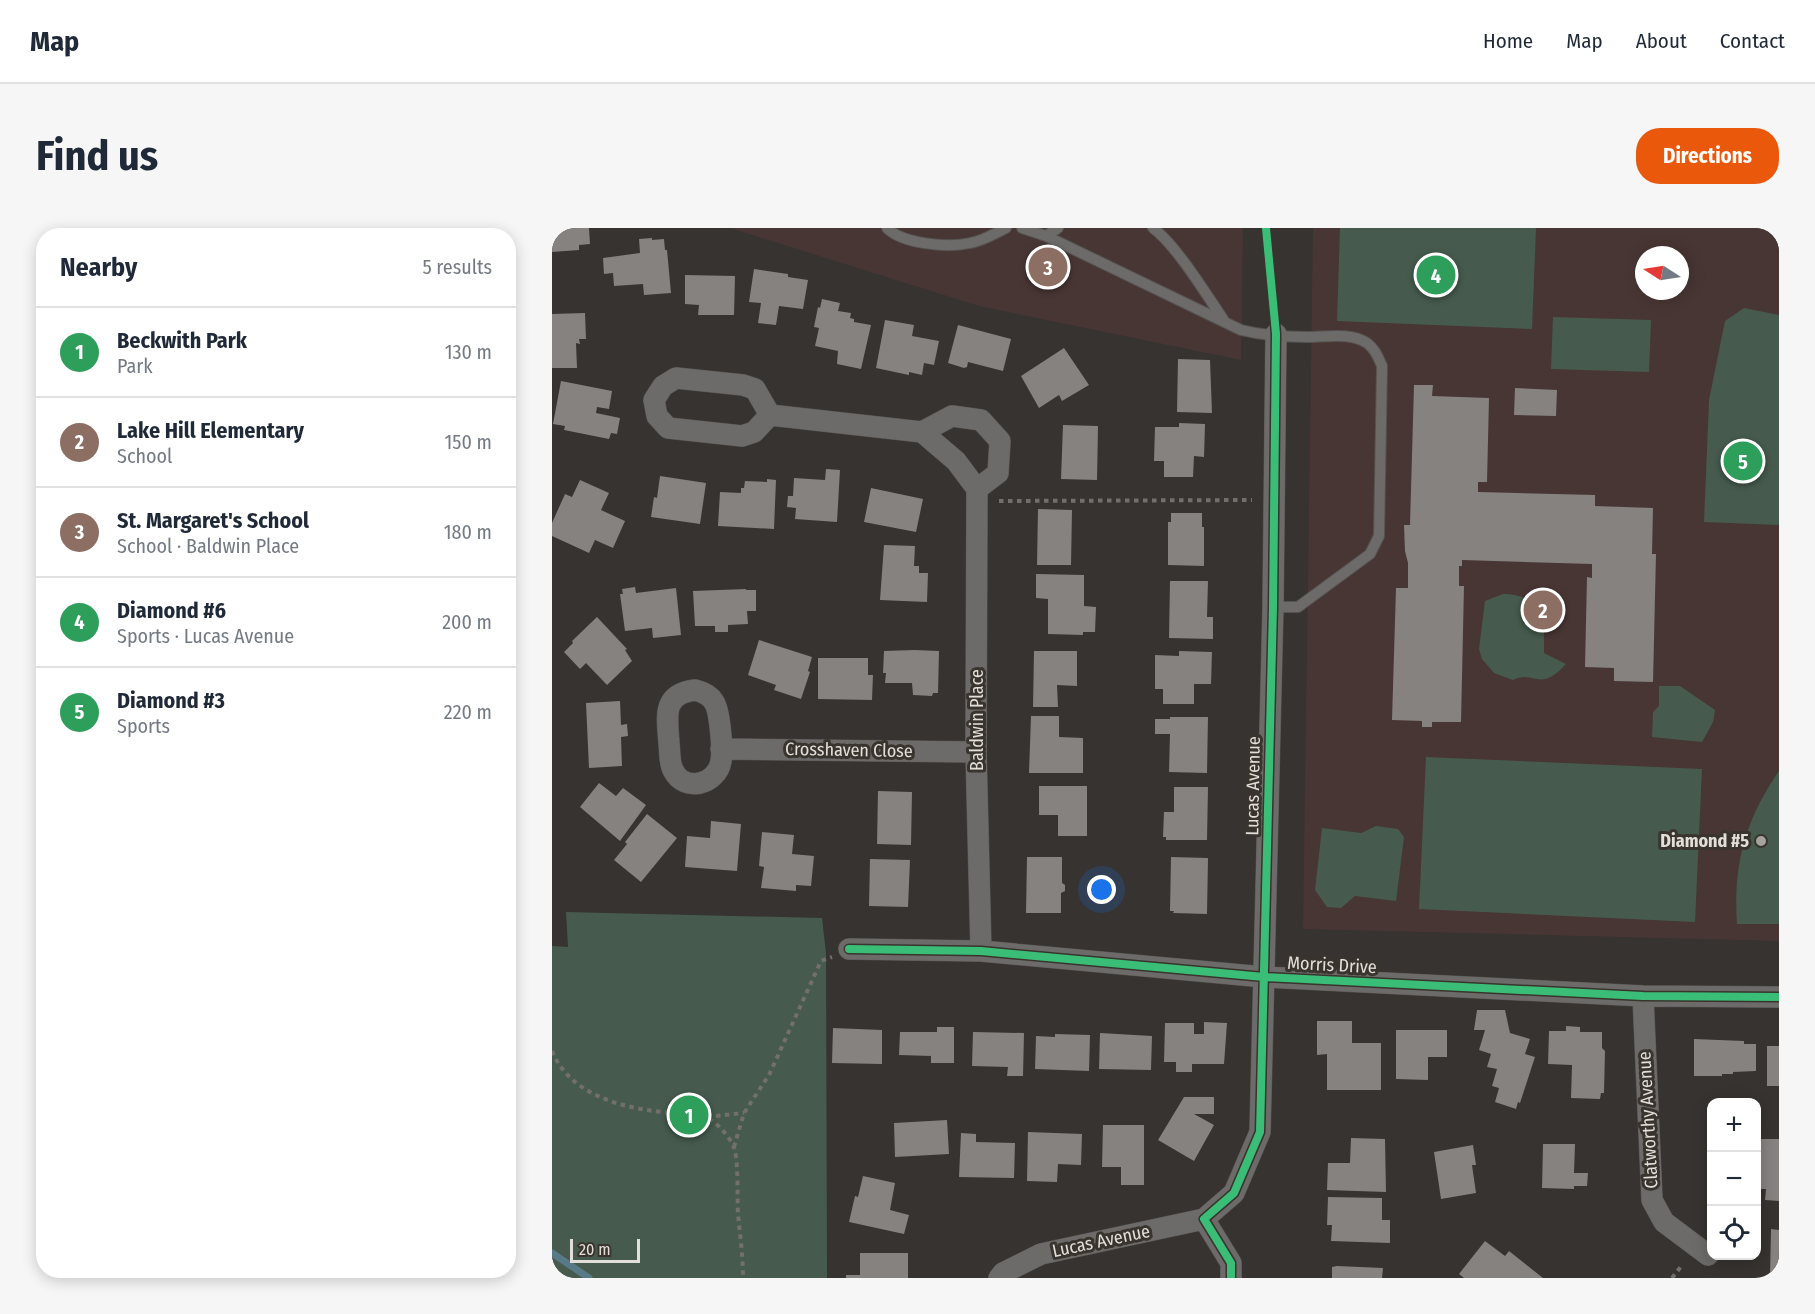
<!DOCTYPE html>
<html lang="en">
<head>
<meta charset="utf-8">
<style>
  body { margin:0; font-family:"Fira Sans Condensed",sans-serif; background:#f6f6f7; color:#1f2937 }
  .controls { position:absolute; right:18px; bottom:18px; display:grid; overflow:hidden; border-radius:12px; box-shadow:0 3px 15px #0003 }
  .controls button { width:54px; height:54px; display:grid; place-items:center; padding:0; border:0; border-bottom:2px solid #e0e1e3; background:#fff; color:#1f2937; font:30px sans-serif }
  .compass { position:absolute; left:1083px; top:18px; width:54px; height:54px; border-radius:50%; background:#fff; box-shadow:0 3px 15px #0003; rotate:282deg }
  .scale { position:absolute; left:18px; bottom:15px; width:70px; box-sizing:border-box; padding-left:6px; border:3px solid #e2deda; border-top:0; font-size:16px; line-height:21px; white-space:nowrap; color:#e2deda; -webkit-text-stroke:4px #39342d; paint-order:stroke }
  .you { position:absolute; left:550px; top:662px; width:21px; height:21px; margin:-15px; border:4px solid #fff; border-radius:50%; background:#1a73e8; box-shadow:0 0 0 9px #1a73e833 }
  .badge { display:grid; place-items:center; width:39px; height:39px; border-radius:50%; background:#ea580c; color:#fff; font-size:20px; font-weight:700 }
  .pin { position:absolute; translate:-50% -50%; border:3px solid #fff; box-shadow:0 2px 6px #0006 }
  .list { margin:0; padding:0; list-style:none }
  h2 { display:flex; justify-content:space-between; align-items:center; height:78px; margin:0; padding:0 24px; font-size:26px }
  h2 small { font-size:20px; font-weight:400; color:#747a83 }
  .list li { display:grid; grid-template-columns:39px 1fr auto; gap:18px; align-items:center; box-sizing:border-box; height:90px; padding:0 24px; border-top:2px solid #e0e1e3 }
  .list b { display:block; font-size:22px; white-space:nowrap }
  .list p { margin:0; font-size:20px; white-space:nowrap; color:#747a83 }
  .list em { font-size:20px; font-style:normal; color:#747a83 }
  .icon { flex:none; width:33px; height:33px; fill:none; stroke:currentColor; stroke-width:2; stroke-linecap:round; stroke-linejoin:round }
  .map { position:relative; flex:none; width:1227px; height:1050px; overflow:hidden; border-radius:24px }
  header { display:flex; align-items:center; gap:36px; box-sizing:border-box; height:84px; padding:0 30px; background:#fff; border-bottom:2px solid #e0e1e3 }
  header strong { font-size:28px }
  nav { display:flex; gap:33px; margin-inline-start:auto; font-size:21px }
  .intro { display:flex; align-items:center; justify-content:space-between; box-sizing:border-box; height:144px; padding:0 36px }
  h1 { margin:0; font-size:42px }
  .button { padding:15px 27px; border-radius:24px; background:#ea580c; color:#fff; font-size:21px; font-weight:700 }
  main { display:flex; gap:36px; padding:0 36px }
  aside { flex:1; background:#fff; border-radius:24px; box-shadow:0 3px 15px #0003 }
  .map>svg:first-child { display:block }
</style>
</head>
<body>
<header>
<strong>Map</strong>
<nav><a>Home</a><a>Map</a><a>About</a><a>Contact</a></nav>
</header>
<div class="intro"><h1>Find us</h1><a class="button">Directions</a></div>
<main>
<aside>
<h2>Nearby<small>5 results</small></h2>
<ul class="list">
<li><span class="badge" style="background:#2e9e5b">1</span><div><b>Beckwith Park</b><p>Park</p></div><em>130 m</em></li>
<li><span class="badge" style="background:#8d6e63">2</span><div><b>Lake Hill Elementary</b><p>School</p></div><em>150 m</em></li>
<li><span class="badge" style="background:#8d6e63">3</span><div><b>St. Margaret's School</b><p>School · Baldwin Place</p></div><em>180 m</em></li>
<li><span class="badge" style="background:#2e9e5b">4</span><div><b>Diamond #6</b><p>Sports · Lucas Avenue</p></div><em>200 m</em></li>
<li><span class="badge" style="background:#2e9e5b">5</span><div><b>Diamond #3</b><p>Sports</p></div><em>220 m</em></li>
</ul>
</aside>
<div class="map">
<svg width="1227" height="1050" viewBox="0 0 1227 1050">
  <rect width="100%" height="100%" fill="#363330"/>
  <path fill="#483634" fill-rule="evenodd" d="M178,0H691L689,132L427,78Z
    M761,0H1227V713L751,701ZM1092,27H1128V63H1092Z"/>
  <path fill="#465b4d" d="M788,0H984L980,101L785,93Z
    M1192,80L1227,87V297L1152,294L1157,172L1173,93Z
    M1001,89L1099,92L1097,144L999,141Z
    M951,366C968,366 977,373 992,374V425L1014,436C987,466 983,441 961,452L942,445L930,431L927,421L933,373Z
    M1107,458H1128L1163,482L1161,494L1150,514L1100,509L1101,484L1107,478Z
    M874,529L1150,541L1143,694L867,681Z
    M1227,543V696H1185C1181,637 1193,592 1227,543Z
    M824,598L846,601L852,609L844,673L803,668L789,680L775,679L763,662L770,600L809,605Z
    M14,684L270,690L274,725L275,1050H0V718L16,719Z"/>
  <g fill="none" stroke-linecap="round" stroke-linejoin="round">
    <path stroke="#587988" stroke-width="7" d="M0,1025L37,1050"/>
  </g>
  <path fill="#858280" d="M0,0H37L38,16L27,17V22L0,24Z
    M100,10V12L112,11L113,22H115L119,65L92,67L91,56L62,58L61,45L52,46L51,30L88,25L87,11Z
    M202,41L236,46V49L256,52L251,81L227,78L224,97L206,95L209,75L197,74Z
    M133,47L183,48L182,87H146L147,77L133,76Z
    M270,71L288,75L286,83L299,85L298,90L302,91V94L319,97L309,141L285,136L286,123L263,118L267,100L262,99L266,79L268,80Z
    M33,85L34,111H27L28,116L24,115L25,140H0V86Z
    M333,92L362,97L360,108L387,113L382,137L372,135L370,147L357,144V147L324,140Z
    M406,97L459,111L451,143L416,134L415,139L412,140L396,135Z
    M512,120L537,157L510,173L507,167L487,180L469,148Z
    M626,131L658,132L660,185L625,184Z
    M9,153L60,163L57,181L45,179L44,185L68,190L65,206L59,205L57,211L12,202L13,198L1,196Z
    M862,157H881L880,168L937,170L935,254H926V264L1043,267V278L1101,280L1100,326H1104L1101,454L1062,453V440L1033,439L1035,349L1040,350V336L910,332V338H907V358H912L909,494H880V499H870V493L840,492L844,360H856V335L853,323L852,297H858Z
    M963,160L1005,162L1004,188L962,187Z
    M627,195L653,196L652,229L642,228L641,249H612V233H602L603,199H627Z
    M511,197L546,198L545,252L509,251Z
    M274,241L288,242L285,294L243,291L244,280L235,279L236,268H241L242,250L273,252Z
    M108,248L154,255L148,296L99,289L102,269L105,270Z
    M215,251L224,252L222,301L166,298L168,264L189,265V260H192L193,253L215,254Z
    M28,252L57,265L49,282L73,293L61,320L43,312L37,325L0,308V295L13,266L20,269Z
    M319,260L371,271L364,304L312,294Z
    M486,281L520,282L519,337H485Z
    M619,285H650V299H652V338L616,337V294H619Z
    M332,317L363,318L362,338H367V345H376L375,374L328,372Z
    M484,346L532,347V378L544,379L543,404H531V407L496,406V371L484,370Z
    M618,353H656L655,389H661V411L617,410Z
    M83,359L84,365L124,360L129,407L101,410L100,400L73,403L68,366H71L70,361Z
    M194,361V362H204V383H195L196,396L176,397V404H163V398H143L141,363Z
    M45,389L75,421L73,422L80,433L55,457L34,435L28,441L12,424L21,415L20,413Z
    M207,412L260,429L256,443L258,444L249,471L222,462L224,457L196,447Z
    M362,422L387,423L386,465H381L380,468L361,467L360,455H333L334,445H331L332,423Z
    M482,423H525V458L505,457L506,479H481Z
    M627,423L660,424L659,456H642V476H611V461H603V427L627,428Z
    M266,430H316V447H321L320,472L266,471Z
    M68,473L69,497L75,496L76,508L69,509L70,538L37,540L34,475Z
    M479,488H507V509L531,510V545H477Z
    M618,489H656L655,545L617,544L618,506H603V491H618Z
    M47,555L64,568L71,560L94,577L68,613L28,579Z
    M487,558H535V608H506V587H487Z
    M622,559H656L655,612H614V609H611L612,584H622Z
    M326,563L360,564L359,617L325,616Z
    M95,586L125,610L89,654L62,632L75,616L73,614Z
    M159,593L189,596L185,643L133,639L135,608L158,610Z
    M210,604L242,607L240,626L262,628L259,658L244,657V663L209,660L212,639L207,638Z
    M475,629H510V655L513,657V663L509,665V685H474Z
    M619,629L656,630L655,686L621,685L622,683H618Z
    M318,631L358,632L356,679L317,678Z
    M925,782H953L958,805L978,811L973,826L983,829L968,875L966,874L964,881L943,874L947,860L940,858L945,841L935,839L939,826L927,822L933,802H922Z
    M765,793H800V815H829V862H775V826L765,827Z
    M652,794L675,795L672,836H640V844H624V834H612L613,795H642V806H652Z
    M1014,798L1028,799V804H1050V820L1053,823L1052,865H1049L1048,871L1019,870L1020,837L996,836L997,803H1014Z
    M385,799H402V835H379V828L347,827L348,804H385Z
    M281,800L330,802V836L280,835Z
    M844,802H895V829H876V852L844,851Z
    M421,804L472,805L471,848H455L456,839L420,838Z
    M548,805L600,808L599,842L547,841Z
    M503,806L538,807L537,843L483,841L484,808L503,809Z
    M1142,811L1192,813V816H1204V843L1181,844V846H1170V848H1142Z
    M1215,818H1227V858H1215Z
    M632,869H662V886H642L662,897L642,933L606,912Z
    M395,892L397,926L343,929L342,895Z
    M551,897H592V957H569V939H550Z
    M476,904L530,906L529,937L506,936L505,954L475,953Z
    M409,905L424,906V914L463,915L462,950L407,949Z
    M799,910L833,911L834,964L775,962L776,935H798Z
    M1209,911H1227V973L1213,972L1214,961H1207Z
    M991,916H1023L1022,945H1036L1035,958H1022V961L990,960Z
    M921,917L924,937H920L924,965L889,971L882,924Z
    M311,948L343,955L338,982L357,987L352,1006L297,994L303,968L306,969Z
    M776,969L830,970V992H838V1015L779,1013L780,997H775Z
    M1219,1001L1227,1002V1048H1218Z
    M933,1013L953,1028L957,1023L991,1050H912L907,1046Z
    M308,1025H356V1050H294V1047H308Z
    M785,1038L831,1040L830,1050H780V1039Z"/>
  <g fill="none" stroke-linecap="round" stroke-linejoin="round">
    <defs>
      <path id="lane" d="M335,0C350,16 397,20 418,15C431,13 442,6 454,0
        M470,0L494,8
        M506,0L494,8L689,102C709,107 734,109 755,109C773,109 799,104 815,115C823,121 826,129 830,138L827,308L818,326L746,379H721
        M601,0C624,17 654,66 671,91"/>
      <path id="street" d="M124,150L191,157L203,161L218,187L202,204L190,208L116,200L105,188L102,172L111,158Z
        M218,187L370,204
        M425,261L446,245L448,213L429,192L400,188L370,204L404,233L425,261L424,524L429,723
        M143,462C151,464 158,467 162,474C168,483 171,522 169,533C165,557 132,565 121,542C117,534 118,523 117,515C115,488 110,466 143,462Z
        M169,521L424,524
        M297,721L429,723L712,749L1091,768L1227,769
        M1091,768L1100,972L1112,994L1156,1027
        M652,991L679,1035V1050
        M447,1050L451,1045L489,1026L652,991L682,965L708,904L721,379L724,106"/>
    </defs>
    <use href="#lane" stroke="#555250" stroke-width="12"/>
    <use href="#street" stroke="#555250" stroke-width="22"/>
    <path stroke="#726f6c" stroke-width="4" stroke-dasharray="4.5 4.5" stroke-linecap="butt" d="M447,273L700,272
      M0,823C19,869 74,881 120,885C130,886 148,885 156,890C166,896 176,907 181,917C187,929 185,970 186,986C188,1007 191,1028 191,1050
      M155,889L192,885
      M182,919L192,885L217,847L269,733L280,729
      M1120,1050L1131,1036"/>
    <use href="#lane" stroke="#6d6b69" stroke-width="10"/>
    <use href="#street" stroke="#6d6b69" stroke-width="21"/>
    <defs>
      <path id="cycleway" d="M297,721L429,723L712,749L1091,768L1227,769
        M679,1050V1035L652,991L682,965L708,904L721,379L724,106L714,0"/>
    </defs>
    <use href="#cycleway" stroke="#39342d" stroke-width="11"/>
    <use href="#cycleway" stroke="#3abd76" stroke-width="8"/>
  </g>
  <circle fill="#a6a29e" stroke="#39342d" stroke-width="2" cx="1209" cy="613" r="6"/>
  <g text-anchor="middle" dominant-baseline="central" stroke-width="6" stroke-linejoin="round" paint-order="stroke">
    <g font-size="18" fill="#e2deda" stroke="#39342d">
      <text transform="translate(425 492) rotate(-90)">Baldwin Place</text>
      <text transform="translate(297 522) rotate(1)">Crosshaven Close</text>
      <text transform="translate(701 558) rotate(-89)">Lucas Avenue</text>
      <text transform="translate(780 737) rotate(3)">Morris Drive</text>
      <text transform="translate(1096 892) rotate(-93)">Clatworthy Avenue</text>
      <text transform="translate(549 1013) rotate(-12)">Lucas Avenue</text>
    </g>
    <g font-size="18" font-weight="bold" fill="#e2deda" stroke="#39342d" text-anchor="end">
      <text x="1197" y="613">Diamond #5</text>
    </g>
  </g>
</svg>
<div class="controls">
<button>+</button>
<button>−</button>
<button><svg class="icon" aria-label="locate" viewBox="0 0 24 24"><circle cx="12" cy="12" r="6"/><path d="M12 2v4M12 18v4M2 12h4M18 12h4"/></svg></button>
</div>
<svg class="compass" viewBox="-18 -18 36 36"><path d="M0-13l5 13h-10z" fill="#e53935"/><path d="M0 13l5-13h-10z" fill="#747a83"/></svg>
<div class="scale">20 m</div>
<div class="you"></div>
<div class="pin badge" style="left:137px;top:887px;background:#2e9e5b">1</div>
<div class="pin badge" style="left:991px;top:382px;background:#8d6e63">2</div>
<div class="pin badge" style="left:496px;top:39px;background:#8d6e63">3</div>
<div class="pin badge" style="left:884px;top:47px;background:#2e9e5b">4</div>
<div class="pin badge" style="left:1191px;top:233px;background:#2e9e5b">5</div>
</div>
</main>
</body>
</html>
